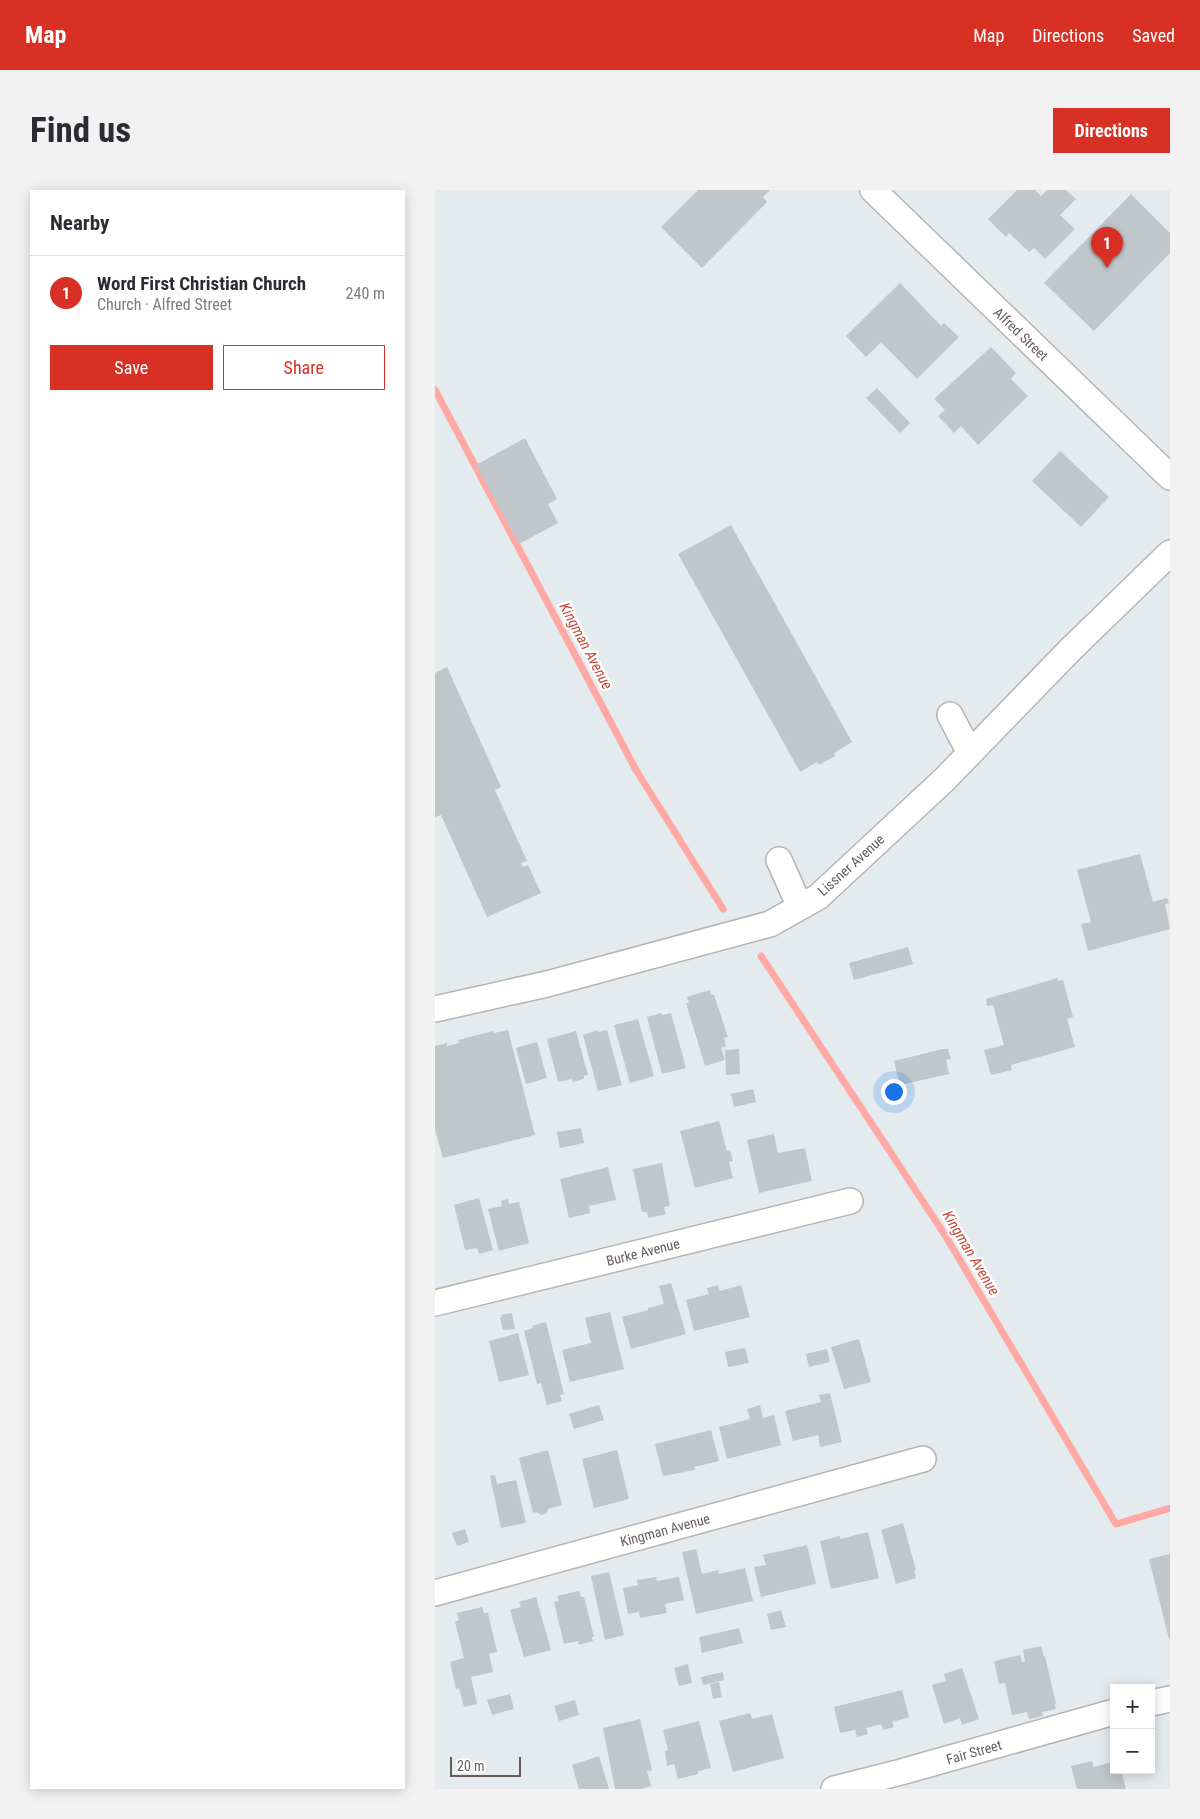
<!DOCTYPE html>
<html lang="en">
<head>
<meta charset="utf-8">
<style>
  body { margin:0; font-family:"Roboto Condensed",sans-serif; background:#f2f2f3; color:#2b2b33 }
  .controls { position:absolute; right:15px; bottom:15px; display:grid; overflow:hidden; border-radius:0px; box-shadow:0 2px 12px #0003 }
  .controls button { width:45px; height:45px; display:grid; place-items:center; padding:0; border:0; border-bottom:1px solid #e1e1e2; background:#fff; color:#2b2b33; font:25px sans-serif }
  .scale { position:absolute; left:15px; bottom:12px; width:71px; box-sizing:border-box; padding-left:5px; border:2px solid #655d5b; border-top:0; font-size:14px; line-height:18px; white-space:nowrap; color:#655d5b; -webkit-text-stroke:4px #fff; paint-order:stroke }
  .you { position:absolute; left:458px; top:901px; width:18px; height:18px; margin:-12px; border:4px solid #fff; border-radius:50%; background:#1a73e8; box-shadow:0 0 0 8px #1a73e833 }
  .badge { display:grid; place-items:center; width:32px; height:32px; border-radius:50%; background:#d93025; color:#fff; font-size:16px; font-weight:700 }
  .pin { position:absolute; translate:-50% -41px; filter:drop-shadow(0 1px 2px #0008) }
  .pin::after { content:''; position:absolute; top:26px; width:18px; height:15px; background:inherit; clip-path:polygon(0 0,100% 0,50% 100%) }
  .list { margin:0; padding:0; list-style:none }
  h2 { display:flex; justify-content:space-between; align-items:center; height:65px; margin:0; padding:0 20px; font-size:21px }
  h2 small { font-size:16px; font-weight:400; color:#7c7c81 }
  .list li { display:grid; grid-template-columns:32px 1fr auto; gap:15px; align-items:center; box-sizing:border-box; height:75px; padding:0 20px; border-top:1px solid #e1e1e2 }
  .list b { display:block; font-size:19px; white-space:nowrap }
  .list p { margin:0; font-size:16px; white-space:nowrap; color:#7c7c81 }
  .list em { font-size:16px; font-style:normal; color:#7c7c81 }
  .actions { display:flex; gap:10px; padding:15px 20px }
  .actions a { flex:1; padding:11px 0; border:1px solid #d93025; border-radius:0px; text-align:center; font-size:18px; color:#d93025 }
  .actions .main { background:#d93025; color:#fff }
  .map { position:relative; flex:none; width:735px; height:1599px; overflow:hidden; border-radius:0px }
  header { display:flex; align-items:center; gap:30px; box-sizing:border-box; height:70px; padding:0 25px; background:#d93025; color:#fff }
  header strong { font-size:24px }
  nav { display:flex; gap:28px; margin-inline-start:auto; font-size:18px }
  .intro { display:flex; align-items:center; justify-content:space-between; box-sizing:border-box; height:120px; padding:0 30px }
  h1 { margin:0; font-size:35px }
  .button { padding:12px 22px; border-radius:0px; background:#d93025; color:#fff; font-size:18px; font-weight:700 }
  main { display:flex; gap:30px; padding:0 30px }
  aside { flex:1; background:#fff; border-radius:0px; box-shadow:0 2px 12px #0003 }
  .map>svg:first-child { display:block }
</style>
</head>
<body>
<header>
<strong>Map</strong>
<nav><a>Map</a><a>Directions</a><a>Saved</a></nav>
</header>
<div class="intro"><h1>Find us</h1><a class="button">Directions</a></div>
<main>
<aside>
<h2>Nearby<small></small></h2>
<ul class="list">
<li><span class="badge">1</span><div><b>Word First Christian Church</b><p>Church · Alfred Street</p></div><em>240 m</em></li>
</ul>
<div class="actions"><a class="main">Save</a><a>Share</a></div>
</aside>
<div class="map">
<svg width="735" height="1599" viewBox="0 0 735 1599">
  <rect width="100%" height="100%" fill="#e3ebef"/>
  <g fill="none" stroke-linecap="round" stroke-linejoin="round">
    <path stroke="#ffa8a4" stroke-width="7" d="M0,200L201,580L288,719
      M326,766L510,1045L681,1334L735,1318"/>
  </g>
  <path fill="#c0c7ca" d="M263,0H335L328,7L332,12L267,78L226,37Z
    M582,0H600L606,6L612,0H631L641,9L625,25L640,39L610,69L599,58L594,62L574,43L571,47L553,29Z
    M696,4L735,43V63L659,141L609,93Z
    M465,93L506,136L509,133L524,147L482,189L446,152L431,167L411,146Z
    M556,157L581,183L576,189L593,206L543,255L526,236L519,243L503,226L510,220L499,209Z
    M442,198L475,233L465,243L431,208Z
    M90,248L122,309L113,314L123,333L84,354L41,275Z
    M625,261L674,307L646,337L597,291Z
    M296,335L417,552L399,563L400,566L384,575L382,572L365,582L243,364Z
    M12,477L66,597L60,600L92,671L86,673L88,677L93,675L106,703L52,727L6,625L0,627V483Z
    M705,664L718,712L732,708L734,713L730,714L735,739L653,761L646,734L656,732L642,680Z
    M473,757L478,774L419,790L414,773Z
    M623,788V791L628,790L638,827L632,829L640,857L576,875L577,880L556,885L549,860L569,855L558,815L552,816L551,809Z
    M275,800L276,805H279L293,847L289,848L291,856L286,858L290,870L270,876L251,813H254L252,807Z
    M226,823L227,825L236,823L251,878L227,884L212,827Z
    M203,829L219,886L195,893L179,835Z
    M73,840L100,945L8,968L0,939V856L12,853V856L24,853L23,850L58,841L59,843Z
    M163,840V842L172,840L187,895L163,901L148,845Z
    M141,841L153,885L149,886V889L138,892L137,889L123,892L112,849Z
    M102,852L112,888L91,894L81,858Z
    M304,859L305,884L291,885L290,860Z
    M508,859H513L516,869L511,870L514,884L465,895L459,871Z
    M318,899L321,912L299,917L296,904Z
    M284,931L292,961L295,960L298,971L294,972L298,988L260,998L245,941Z
    M146,938L149,953L125,958L122,942Z
    M339,944L343,963L370,958L377,991L324,1003L312,950Z
    M227,973L235,1016L229,1017L231,1024L213,1028L212,1022H207L198,979Z
    M173,977L181,1010L154,1016L155,1023L134,1028L125,989Z
    M44,1008L58,1060L44,1064L42,1058L30,1060L19,1015Z
    M73,1009L74,1014L84,1012L94,1053L64,1061L53,1019L67,1016L66,1011Z
    M236,1093L251,1144L196,1159L187,1127L213,1120V1118L229,1114L224,1096Z
    M283,1095L285,1101L306,1095L315,1127L259,1141L251,1110L274,1104L272,1098Z
    M175,1122L189,1179L135,1192L127,1160L156,1153L150,1128Z
    M77,1123L80,1139L68,1140L65,1128L67,1127L66,1125Z
    M111,1132L129,1204L125,1205L127,1211L112,1215L106,1193L102,1194L89,1141L98,1138L97,1136Z
    M83,1143L94,1185L64,1192L54,1151Z
    M424,1149L436,1192L409,1199L396,1157Z
    M310,1158L314,1173L293,1177L290,1162Z
    M392,1159L395,1172L374,1177L371,1164Z
    M395,1203L407,1252L385,1257L383,1245L358,1251L350,1221L386,1212L384,1205Z
    M164,1215L169,1230L139,1239L134,1224Z
    M325,1215L328,1228L339,1225L346,1255L292,1269L284,1237L315,1229L312,1219Z
    M276,1240L284,1271L259,1277L260,1280L228,1286L220,1254Z
    M113,1260L127,1315L113,1319L112,1323L106,1325L101,1322L98,1323L84,1268Z
    M182,1260L194,1309L159,1318L147,1269Z
    M60,1285L62,1294L81,1290L91,1333L66,1338L55,1286Z
    M468,1333L481,1380H479L481,1388L461,1394L446,1340Z
    M30,1339L34,1352L22,1356L17,1343Z
    M433,1342L444,1388L396,1399L385,1351L405,1346V1349Z
    M372,1355L381,1394L326,1407L319,1377L331,1375L328,1365Z
    M261,1359L267,1384L283,1380L284,1384L310,1378L318,1411L261,1424L247,1362Z
    M735,1364V1449H734L714,1369Z
    M174,1382L189,1445L170,1450L156,1386Z
    M221,1387L222,1391L244,1387L249,1410L230,1414L232,1423L205,1428L204,1422L193,1424L188,1398L203,1395L202,1390Z
    M144,1401L146,1407H149L159,1447H157L158,1451L144,1455L143,1451L129,1454L119,1412L124,1411L122,1406Z
    M101,1407L116,1460L89,1467L75,1420L86,1417L84,1412Z
    M47,1417L49,1423H53L62,1462L54,1464L58,1482L36,1487L42,1514L29,1517L24,1498L21,1499L15,1472L29,1468L20,1432L24,1430L22,1423Z
    M346,1420L351,1437L336,1440L332,1424Z
    M304,1438L308,1453L267,1463L264,1447Z
    M606,1456L609,1467L610,1466L621,1514L620,1515L621,1519L607,1522L608,1526L594,1529L592,1522L577,1525L570,1493L564,1494L559,1471L585,1465L587,1472H590L588,1460Z
    M253,1474L257,1493L244,1496L239,1478Z
    M527,1478L544,1529L527,1535L525,1528L509,1534L497,1495L511,1491L509,1484Z
    M288,1482L289,1490L268,1495L266,1487Z
    M284,1492L287,1507L278,1509L275,1494Z
    M467,1500L474,1527L457,1532L459,1537L448,1540L446,1534L431,1538L433,1544L422,1547L420,1540L405,1543L399,1517Z
    M75,1504L79,1519L57,1525L52,1510Z
    M140,1510L144,1525L124,1531L119,1516Z
    M315,1523L317,1529L337,1524L349,1568L298,1582L284,1531Z
    M205,1529L217,1580L212,1581L216,1596L206,1599H180L168,1538Z
    M264,1531L276,1578L263,1581V1584L243,1589L239,1574L232,1576L230,1561L233,1560L228,1540Z
    M164,1566L174,1599H144L137,1575Z
    M657,1571L658,1577L679,1572V1580H686L691,1599H642L636,1576Z"/>
  <g fill="none" stroke-linecap="round" stroke-linejoin="round">
    <defs>
      <path id="minor" d="M438,0L735,287
        M515,525L535,563
        M344,670L365,717
        M0,819L112,794L335,734L383,707L509,590L636,459L735,363
        M0,1113L415,1011
        M0,1403L488,1269
        M716,1513L735,1509
        M399,1599L466,1582L679,1522"/>
    </defs>
    <use href="#minor" stroke="#bab3b1" stroke-width="28"/>
    <use href="#minor" stroke="#fff" stroke-width="25"/>
  </g>
  <g text-anchor="middle" dominant-baseline="central" stroke-width="5" stroke-linejoin="round" paint-order="stroke">
    <g font-size="14" fill="#655d5b" stroke="#fff">
      <text transform="translate(586 144) rotate(44)">Alfred Street</text>
      <text transform="translate(416 675) rotate(-42)">Lissner Avenue</text>
      <text transform="translate(208 1062) rotate(-14)">Burke Avenue</text>
      <text transform="translate(230 1340) rotate(-15)">Kingman Avenue</text>
      <text transform="translate(539 1562) rotate(-16)">Fair Street</text>
    </g>
    <g font-size="15" font-style="italic" fill="#c54a39" stroke="#fff">
      <text transform="translate(151 456) rotate(62)">Kingman Avenue</text>
      <text transform="translate(536 1063) rotate(59)">Kingman Avenue</text>
    </g>
  </g>
</svg>
<div class="controls">
<button>+</button>
<button>−</button>
</div>
<div class="scale">20 m</div>
<div class="you"></div>
<div class="pin badge" style="left:672px;top:78px">1</div>
</div>
</main>
</body>
</html>
